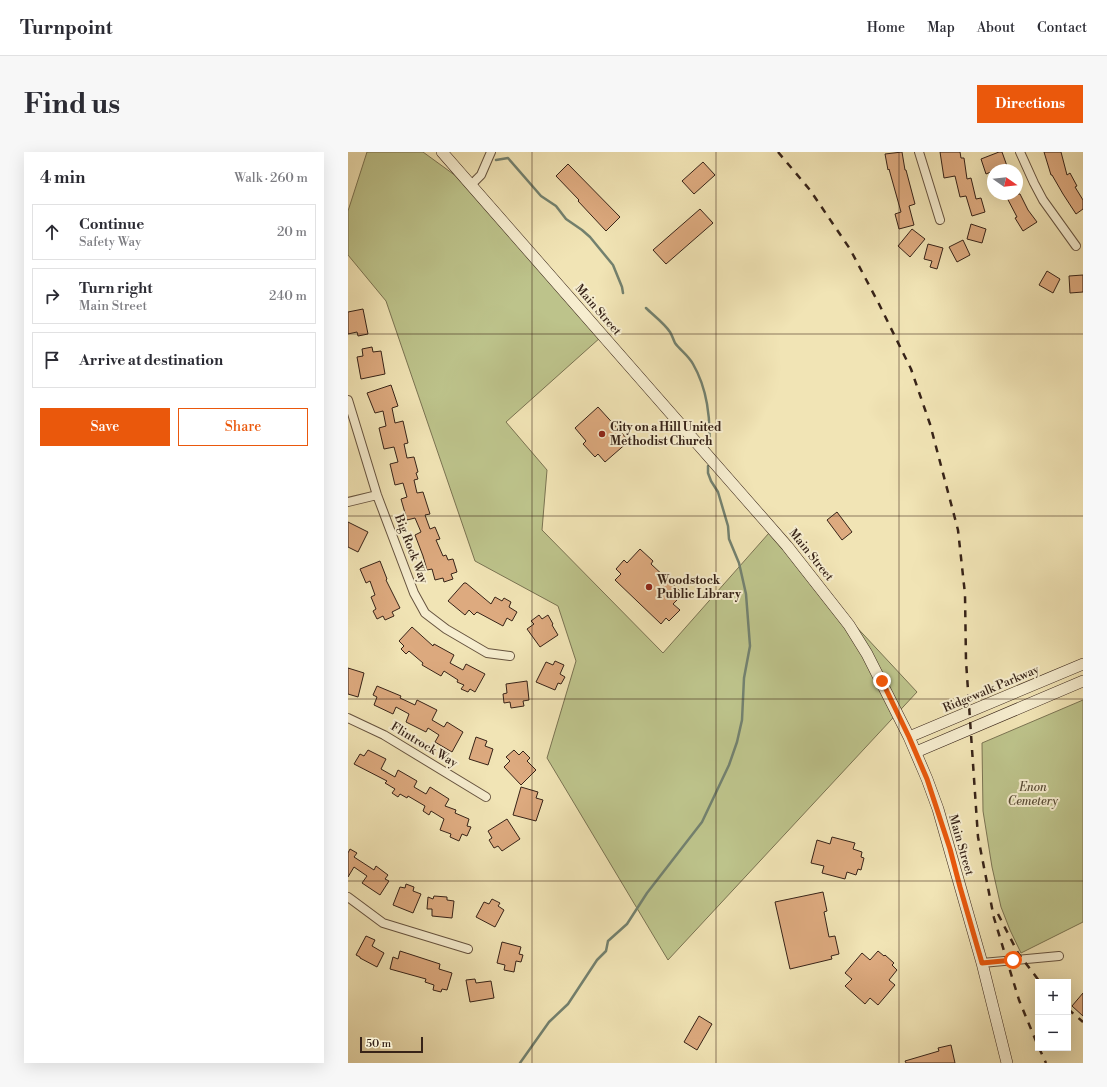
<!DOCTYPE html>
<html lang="en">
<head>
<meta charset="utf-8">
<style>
  body { margin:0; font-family:"Libre Bodoni",serif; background:#f7f7f7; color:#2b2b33 }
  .controls { position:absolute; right:12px; bottom:12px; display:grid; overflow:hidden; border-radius:0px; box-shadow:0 4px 16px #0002 }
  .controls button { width:36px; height:36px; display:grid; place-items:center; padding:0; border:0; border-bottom:1px solid #e1e1e2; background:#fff; color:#2b2b33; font:20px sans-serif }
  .compass { position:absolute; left:639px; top:12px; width:36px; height:36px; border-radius:50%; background:#fff; box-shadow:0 4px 16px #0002; rotate:104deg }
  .scale { position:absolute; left:12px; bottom:10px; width:63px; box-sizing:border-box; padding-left:4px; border:2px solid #372318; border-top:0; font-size:11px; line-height:14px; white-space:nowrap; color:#372318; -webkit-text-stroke:3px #f6edcf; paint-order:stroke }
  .stop { position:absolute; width:12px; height:12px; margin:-9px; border:3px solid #ea580c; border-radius:50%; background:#fff }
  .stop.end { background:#ea580c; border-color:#fff; box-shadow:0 1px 4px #0008 }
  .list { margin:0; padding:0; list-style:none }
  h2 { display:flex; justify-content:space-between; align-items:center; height:52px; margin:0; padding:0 16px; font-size:17px }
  h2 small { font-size:13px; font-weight:400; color:#7c7c81 }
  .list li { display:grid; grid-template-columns:26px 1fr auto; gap:12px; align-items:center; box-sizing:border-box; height:56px; margin:0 8px 8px; padding:0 8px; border:1px solid #e1e1e2; border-radius:0px }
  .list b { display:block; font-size:15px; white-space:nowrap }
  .list p { margin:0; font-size:13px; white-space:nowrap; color:#7c7c81 }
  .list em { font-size:13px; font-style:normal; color:#7c7c81 }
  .actions { display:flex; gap:8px; padding:12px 16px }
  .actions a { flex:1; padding:9px 0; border:1px solid #ea580c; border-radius:0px; text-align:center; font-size:14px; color:#ea580c }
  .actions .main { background:#ea580c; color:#fff }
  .icon { flex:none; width:22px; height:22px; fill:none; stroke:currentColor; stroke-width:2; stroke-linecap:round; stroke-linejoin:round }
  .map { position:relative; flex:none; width:735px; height:911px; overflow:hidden; border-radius:0px }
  header { display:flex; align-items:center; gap:24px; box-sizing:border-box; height:56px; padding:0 20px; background:#fff; border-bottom:1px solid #e1e1e2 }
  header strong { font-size:19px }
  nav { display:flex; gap:22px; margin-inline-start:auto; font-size:14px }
  .intro { display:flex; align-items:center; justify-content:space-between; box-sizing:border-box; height:96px; padding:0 24px }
  h1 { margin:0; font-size:28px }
  .button { padding:10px 18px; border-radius:0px; background:#ea580c; color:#fff; font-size:14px; font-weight:700 }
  main { display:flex; gap:24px; padding:0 24px }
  aside { flex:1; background:#fff; border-radius:0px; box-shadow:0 4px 16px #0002 }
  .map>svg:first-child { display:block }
</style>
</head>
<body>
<header>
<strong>Turnpoint</strong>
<nav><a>Home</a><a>Map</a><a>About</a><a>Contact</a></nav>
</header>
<div class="intro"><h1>Find us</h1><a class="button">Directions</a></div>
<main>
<aside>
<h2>4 min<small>Walk · 260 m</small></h2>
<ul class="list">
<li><svg class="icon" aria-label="ahead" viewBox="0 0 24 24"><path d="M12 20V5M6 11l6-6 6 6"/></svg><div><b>Continue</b><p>Safety Way</p></div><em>20 m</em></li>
<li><svg class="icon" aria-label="right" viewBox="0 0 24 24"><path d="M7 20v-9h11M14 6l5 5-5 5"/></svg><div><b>Turn right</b><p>Main Street</p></div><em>240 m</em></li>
<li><svg class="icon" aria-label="arrive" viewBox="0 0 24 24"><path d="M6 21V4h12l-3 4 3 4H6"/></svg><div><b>Arrive at destination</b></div></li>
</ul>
<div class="actions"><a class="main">Save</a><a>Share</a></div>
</aside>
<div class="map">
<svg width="735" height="911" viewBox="0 0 735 911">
  <rect width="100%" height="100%" fill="#f1e4b5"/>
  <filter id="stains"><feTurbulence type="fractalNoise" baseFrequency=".005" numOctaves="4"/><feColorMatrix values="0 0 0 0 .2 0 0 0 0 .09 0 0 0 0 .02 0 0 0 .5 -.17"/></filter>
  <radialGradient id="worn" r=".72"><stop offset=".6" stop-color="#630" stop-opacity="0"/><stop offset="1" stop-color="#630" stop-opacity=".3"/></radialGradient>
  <path fill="#bdc38b" stroke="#7a7352" d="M19,0H75L119,32L253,185L158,270L199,318L194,378L315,501L421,381L569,540L320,808L199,606L228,509L210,454L127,409L38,149L0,103V59Z
    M735,548V770L673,801L662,778L653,755L644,715L635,659L634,591Z"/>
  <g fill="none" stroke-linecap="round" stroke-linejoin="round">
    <path stroke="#73816f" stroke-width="2.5" d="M148,8L160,6L193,44L208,54L218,67L234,78L242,85L265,113L274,135L275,141
      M298,156C305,163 316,171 322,180C324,183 325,187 327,191C332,198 340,203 345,212C359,236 363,267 361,294
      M172,911L201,870L220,852L249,808L258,799L260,789L279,772L299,741L354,670L381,613L389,590L394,568L396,526L402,494L398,442L391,411L381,387L380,374L370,340L363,329L360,321V314"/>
  </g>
  <path fill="#ddaa7f" stroke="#372318" d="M554,0L557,18H558L567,52L561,54L566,73L551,77L547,62L553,60L541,17L540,18L537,2Z
    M592,0H612L613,6H616L619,27L623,26L628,47L633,46L637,60L624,64L618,44L612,45L607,24L596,26Z
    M651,0H654L659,14L649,18H645V19L638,22L633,7Z
    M696,0H713L719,23L722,21L729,34L727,35L735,48V57L728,62L715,42L704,23H703Z
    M355,10L367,23L346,42L334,29Z
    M220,12L272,65L258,79L230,49L231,48L208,24Z
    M657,42H672L680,58L689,70L675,79L667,66L669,65Z
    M352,57L365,71L318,112L305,98Z
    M623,72L638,77L634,91L619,87Z
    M564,77L577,87L562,105L550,94Z
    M615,88L622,103L609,110L601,95Z
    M580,92L595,96L589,117L582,115L584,109L576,107Z
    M699,119L712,127L705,141L691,133Z
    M735,123V140L722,141L721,124Z
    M15,157L20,182L10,184L9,180L0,182V160Z
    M24,195L25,200L33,199L37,222L13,227L9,205L15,204L14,197Z
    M43,233L50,254L44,256L47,271L55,269L60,291L56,292L59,306L66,305L70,320L68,321L70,327L66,328L69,341L75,340L82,362L77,363L82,377L87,375L92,387L88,388L95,404L98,403L100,408L105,407L109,420L103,422L105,427L96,430L95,426L87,428L84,417L79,418L75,404L67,383L73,380L67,366L59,368L53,347L59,345L55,331L47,333L42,312L50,310L46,295L36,297L31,276L38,274L35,259L27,261L19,241Z
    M250,255L281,289L257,310L250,302L247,305L235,292L238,289L227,276Z
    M489,360L504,380L494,388L479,368Z
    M0,370L20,380L10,400L0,395Z
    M292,397L305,409L303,412L335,442L325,452L332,458L321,469L318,466L313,472L267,428L273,422L268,417L276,408L279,411Z
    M32,409L39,427L38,428L52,456L44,460L46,464L37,468L35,464L29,467L25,459L28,457L23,445L27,443L22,429L18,431L12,417Z
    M116,431H118L143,452L147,445L154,449L156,446L163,450L161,455L169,460L164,469L159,466L155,474L129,460L126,463L121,458L117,463L100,449Z
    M191,463L194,467L200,463L205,472L204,473L210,483L192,495L179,477L186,472L183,469Z
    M64,475L85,494L86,492L106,503L102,511L115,518L118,512L137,522L127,540L122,537L120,540L113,537L116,533L109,530L110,528L96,519L93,524L74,513L75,511L61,499L58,502L53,497L56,494L51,489Z
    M207,509L216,513L212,522L217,525L213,532L210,531L207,538L188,530L198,510L205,513Z
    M0,516L16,521L10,545L0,542Z
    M179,529L181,548L175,549L176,554L163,556L162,550L156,551L155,542L159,541L158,532Z
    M29,534L53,544L52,546L67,553L69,548L89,558L84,568L96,575L99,570L115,580L104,600L87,590L91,583L80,576L78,580L58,570L61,562L48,555L45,562L26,553L29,545L25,543Z
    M128,585L139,589L137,594L145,597L140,613L121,607Z
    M20,598L38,607L33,617L47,625L50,618L69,629L66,635L78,642L82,635L101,647L97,654L108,658L107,661L121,667L119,674L123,675L119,684L114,682L111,689L102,685L103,682L92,678L96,667L83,659L81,663L75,659L77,654L60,644L59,646L52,642L50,645L44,641L47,637L37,631L39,629L6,612L12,602L16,604Z
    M166,598L171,603L175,599L182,606L179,609L188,618L173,633L156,615L162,609L158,605Z
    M173,635L190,640L188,646L195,648L188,669L165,663Z
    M159,667L172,687L154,699L150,694L146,696L141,688L144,686L140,679Z
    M484,685L507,691L505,697L514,700L513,705L516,706L513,718L510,717L508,723L499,720L497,727L474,721L476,714L463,711L469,688L482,692Z
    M2,697L9,701L6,705L26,718L28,714L40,723L37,727L41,729L32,743L14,731L19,724L6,715L0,725V701Z
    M58,732L66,735L65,739L73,742L65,761L45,753L52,735L57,736Z
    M475,740L479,759L476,760L481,785L487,784L491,802L483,804L484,807L442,817L427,750Z
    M86,744L99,745V748L106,749L104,766L84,764V757H79L80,745L85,747Z
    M144,747L152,751L150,754L156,758L147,775L128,765L136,750L141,752Z
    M18,784L27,788L24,794L36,801L29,815L12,806V805L8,803Z
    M154,790L173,795L171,802L175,803L173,810L168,809L166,820L156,818L157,813L149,811Z
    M52,799L92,812L91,817L104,821L99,838L94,837L93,840L85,838L86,833L77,830L78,827L42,817L45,805L50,807Z
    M530,799L536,804L537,803L546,811L544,813L549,818L541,828L547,833L530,853L522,846L517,852L497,834L504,827L497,821L514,801L522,808Z
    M127,827L128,831L143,829L146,846L122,850L118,828Z
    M735,841V864L724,854Z
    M351,864L364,872L349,898L336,890Z
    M603,893L607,911H558L557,909L591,899L590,896Z"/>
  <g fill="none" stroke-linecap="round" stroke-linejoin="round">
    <defs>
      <path id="minor" d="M571,0L592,68
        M672,0L686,31L695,48L728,94
        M123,33L133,23L143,0
        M0,248L29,343L66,441L77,461L98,477L139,501L162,504
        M0,350L29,343
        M0,566L36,583L138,645
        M0,745L35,771L120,797
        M634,811L711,804"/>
      <path id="secondary" d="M94,0L439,394L501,473L519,502L561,585L579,627L590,657L634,811L659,911
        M561,585L735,512
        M568,600L735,529"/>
    </defs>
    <use href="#minor" stroke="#66533f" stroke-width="10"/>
    <use href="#secondary" stroke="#372318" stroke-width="12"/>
    <use href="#minor" stroke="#f6edcf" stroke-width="8"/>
    <use href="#secondary" stroke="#f6edcf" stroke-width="11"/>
    <path stroke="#372318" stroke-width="2.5" stroke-dasharray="7 7" stroke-linecap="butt" d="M430,0L462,38L502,97L531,152L563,217L582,272L610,378L617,442L618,509L630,685L646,766L671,848L690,894
      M650,762L670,801L692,830
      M720,857L735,870
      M691,896L698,911"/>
  </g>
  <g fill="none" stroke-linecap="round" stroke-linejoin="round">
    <path stroke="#ea580c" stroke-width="5" d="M534,529L561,585L579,627L602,697L612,735L634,811L665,808"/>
  </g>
  <path fill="none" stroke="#372318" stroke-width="1" stroke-opacity="0.55" d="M184,0V911M368,0V911M551,0V911M0,182H735M0,364H735M0,547H735M0,729H735"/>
  <g fill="#8f2418" stroke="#f6edcf" stroke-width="1.5">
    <circle cx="254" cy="282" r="4"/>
    <circle cx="301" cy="435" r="4"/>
  </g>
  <g text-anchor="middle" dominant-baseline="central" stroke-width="4" stroke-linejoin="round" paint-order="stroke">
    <g font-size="12" fill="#372318" stroke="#f6edcf">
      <text transform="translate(250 158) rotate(49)">Main Street</text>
      <text transform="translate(63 397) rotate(69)">Big Rock Way</text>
      <text transform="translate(463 403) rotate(51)">Main Street</text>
      <text transform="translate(643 537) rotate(-23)">Ridgewalk Parkway</text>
      <text transform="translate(76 593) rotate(31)">Flintrock Way</text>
      <text transform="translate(613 693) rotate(74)">Main Street</text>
    </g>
    <g font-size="12" font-weight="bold" fill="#372318" stroke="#f6edcf" text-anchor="start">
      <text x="262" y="275">City on a Hill United<tspan x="262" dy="14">Methodist Church</tspan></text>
      <text x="309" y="428">Woodstock<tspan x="309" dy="14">Public Library</tspan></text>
    </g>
    <g font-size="12" font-style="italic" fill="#584b35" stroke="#f6edcf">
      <text x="685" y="635">Enon<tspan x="685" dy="14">Cemetery</tspan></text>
    </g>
  </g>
  <rect width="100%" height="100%" filter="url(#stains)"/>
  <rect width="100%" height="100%" fill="url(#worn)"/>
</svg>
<div class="controls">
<button>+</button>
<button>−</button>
</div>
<svg class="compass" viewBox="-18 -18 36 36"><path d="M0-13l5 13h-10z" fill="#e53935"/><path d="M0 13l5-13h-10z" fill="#7c7c81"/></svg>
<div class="scale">50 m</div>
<div class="stop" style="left:665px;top:808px"></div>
<div class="stop end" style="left:534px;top:529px"></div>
</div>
</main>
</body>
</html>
